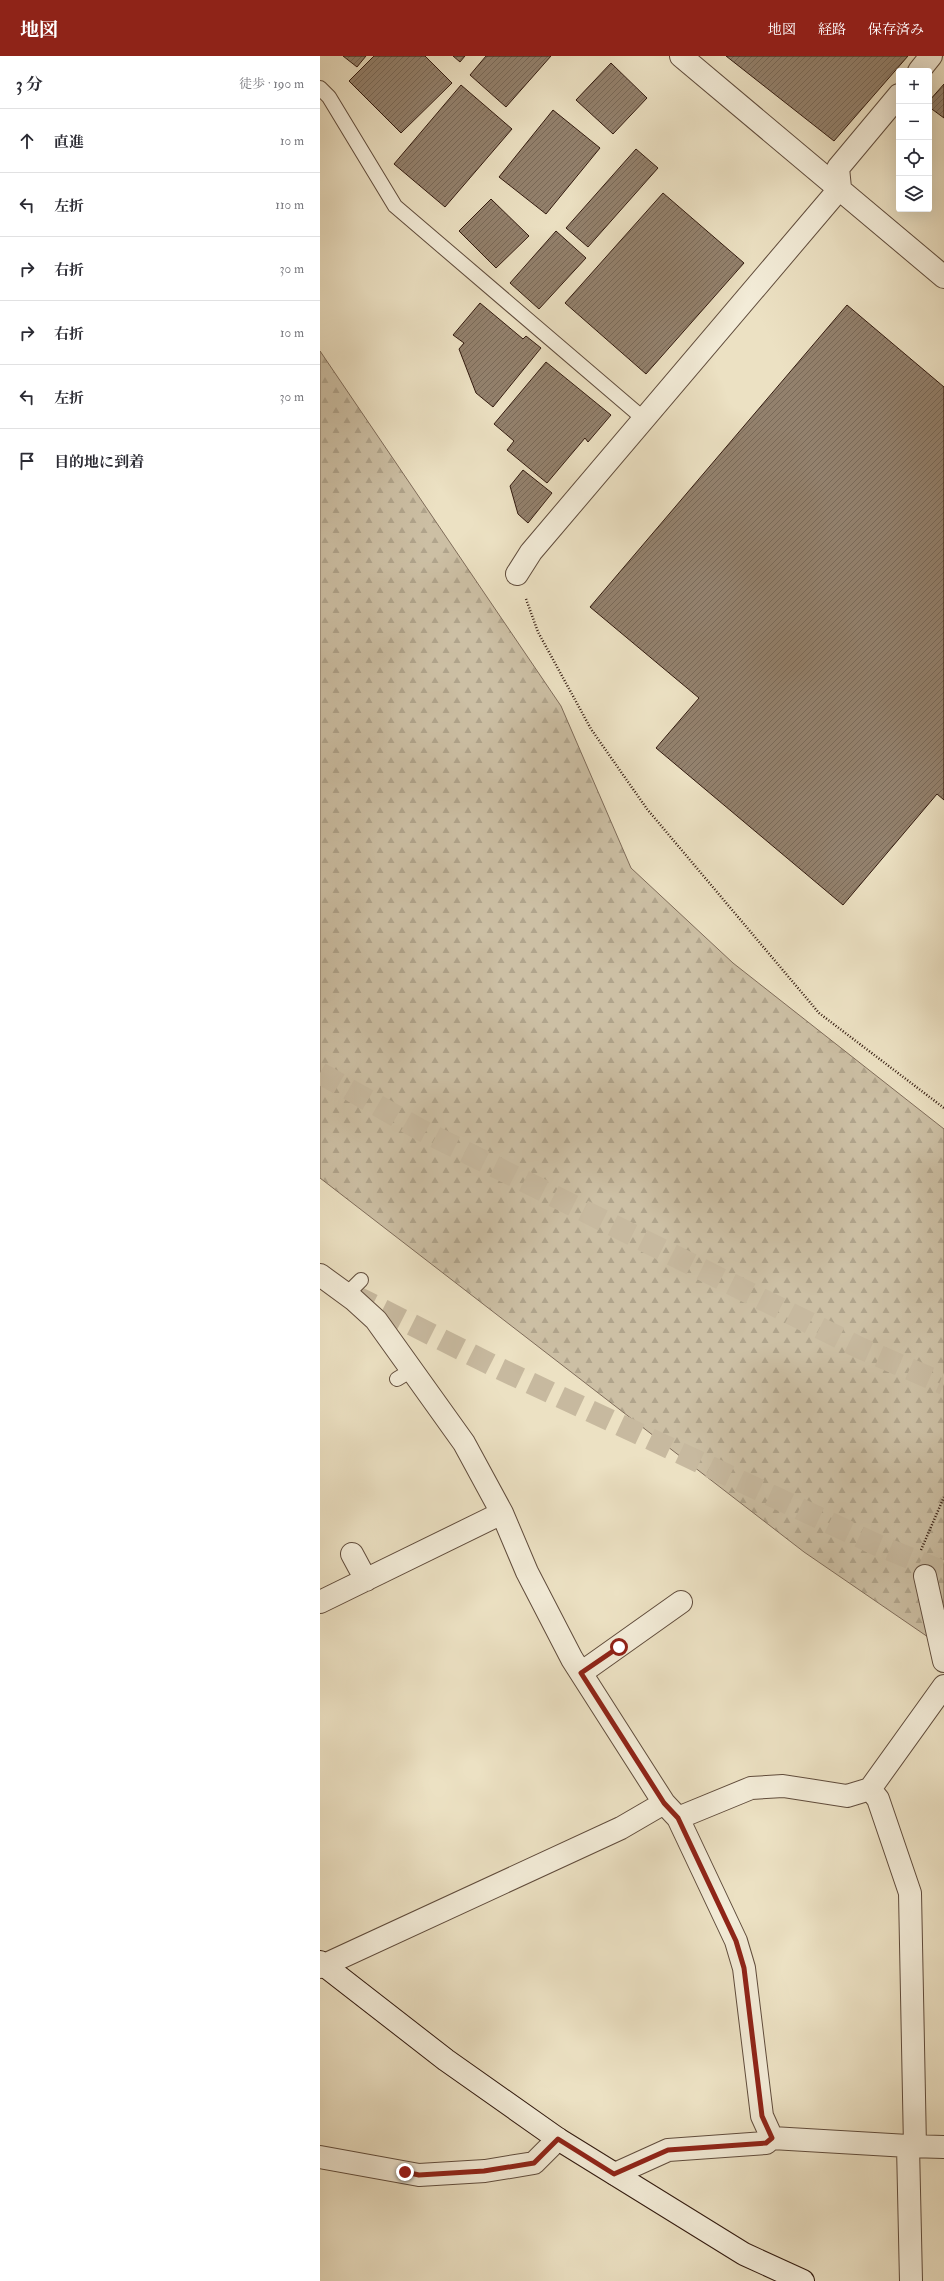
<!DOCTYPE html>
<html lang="ja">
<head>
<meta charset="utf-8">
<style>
  body { margin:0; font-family:"IM FELL Double Pica","Noto Serif JP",serif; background:#f2f2f3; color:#2b2b33 }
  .controls { position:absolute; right:12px; top:12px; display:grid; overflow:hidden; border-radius:4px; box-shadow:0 4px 16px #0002 }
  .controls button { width:36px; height:36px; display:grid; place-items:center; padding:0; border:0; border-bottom:1px solid #e1e1e2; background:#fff; color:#2b2b33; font:20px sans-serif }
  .stop { position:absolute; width:12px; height:12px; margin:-9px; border:3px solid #8f2418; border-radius:50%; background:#fff }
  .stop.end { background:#8f2418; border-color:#fff; box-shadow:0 1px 4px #0008 }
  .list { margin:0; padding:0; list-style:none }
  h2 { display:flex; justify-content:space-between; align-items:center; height:52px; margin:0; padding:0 16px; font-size:17px }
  h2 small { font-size:13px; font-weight:400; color:#7c7c81 }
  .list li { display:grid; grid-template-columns:26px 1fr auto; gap:12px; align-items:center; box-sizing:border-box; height:64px; padding:0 16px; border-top:1px solid #e1e1e2 }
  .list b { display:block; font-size:15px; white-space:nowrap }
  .list em { font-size:13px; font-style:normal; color:#7c7c81 }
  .icon { flex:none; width:22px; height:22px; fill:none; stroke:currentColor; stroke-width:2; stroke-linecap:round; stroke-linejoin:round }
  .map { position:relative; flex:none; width:624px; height:2225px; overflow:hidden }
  header { display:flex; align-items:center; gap:24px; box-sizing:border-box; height:56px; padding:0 20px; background:#8f2418; color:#fff }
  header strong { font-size:19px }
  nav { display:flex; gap:22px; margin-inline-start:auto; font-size:14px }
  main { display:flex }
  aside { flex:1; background:#fff }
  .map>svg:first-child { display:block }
</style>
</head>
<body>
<header>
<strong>地図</strong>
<nav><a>地図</a><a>経路</a><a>保存済み</a></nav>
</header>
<main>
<aside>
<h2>3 分<small>徒歩 · 190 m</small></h2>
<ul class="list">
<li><svg class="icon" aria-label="ahead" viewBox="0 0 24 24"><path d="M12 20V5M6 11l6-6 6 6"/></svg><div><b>直進</b></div><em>10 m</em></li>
<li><svg class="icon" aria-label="left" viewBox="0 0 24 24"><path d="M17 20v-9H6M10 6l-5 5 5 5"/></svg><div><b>左折</b></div><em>110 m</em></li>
<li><svg class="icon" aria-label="right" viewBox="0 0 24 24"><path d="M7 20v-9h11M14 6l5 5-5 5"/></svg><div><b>右折</b></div><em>30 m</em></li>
<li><svg class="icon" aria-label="right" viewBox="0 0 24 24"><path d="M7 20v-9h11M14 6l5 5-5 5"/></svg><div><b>右折</b></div><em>10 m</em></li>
<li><svg class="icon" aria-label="left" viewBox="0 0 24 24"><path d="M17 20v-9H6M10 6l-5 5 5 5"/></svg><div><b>左折</b></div><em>30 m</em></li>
<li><svg class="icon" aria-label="arrive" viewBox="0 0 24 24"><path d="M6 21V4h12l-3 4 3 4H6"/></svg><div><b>目的地に到着</b></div></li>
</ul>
</aside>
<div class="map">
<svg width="624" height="2225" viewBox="0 0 624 2225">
  <defs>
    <pattern id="forest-firs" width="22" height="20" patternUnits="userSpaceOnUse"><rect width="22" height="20" fill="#ccbfa4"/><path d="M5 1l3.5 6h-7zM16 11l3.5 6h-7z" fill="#b0a48c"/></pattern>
    <pattern id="building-hatch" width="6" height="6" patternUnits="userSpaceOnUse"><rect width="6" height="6" fill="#93816d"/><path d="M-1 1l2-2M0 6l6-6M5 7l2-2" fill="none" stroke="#796958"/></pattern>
  </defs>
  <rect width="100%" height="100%" fill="#ece1c3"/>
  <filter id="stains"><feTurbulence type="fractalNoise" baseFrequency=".005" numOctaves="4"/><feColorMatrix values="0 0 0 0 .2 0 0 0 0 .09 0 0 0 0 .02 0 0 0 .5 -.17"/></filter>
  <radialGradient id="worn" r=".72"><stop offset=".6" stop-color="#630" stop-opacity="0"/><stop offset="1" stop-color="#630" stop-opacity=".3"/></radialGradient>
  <path fill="url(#forest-firs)" stroke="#7f6c5a" d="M0,295L241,650L311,812L413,907L624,1073V1592L484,1496L0,1122Z"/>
  <path fill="url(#building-hatch)" stroke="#321a0f" d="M23,0H46L37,11Z
    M54,0H105L132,27L81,77L29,25Z
    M133,0H145L140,6Z
    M166,0H231L186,51L150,19Z
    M406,0H588L514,85Z
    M291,7L327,42L293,78L256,44Z
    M624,28V62L609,51V45Z
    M141,29L192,73L125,151L74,108Z
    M233,54L280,92L226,158L179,121Z
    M316,93L338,112L268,191L246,172Z
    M343,137L424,207L326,318L245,247Z
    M171,143L209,180L176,212L139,175Z
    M236,175L266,202L219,253L190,227Z
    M160,247L203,283L206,280L221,292L173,351L156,337L139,293L144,287L133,279Z
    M527,249L624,331V744L617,738L523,849L336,692L379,642L270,551Z
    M226,306L291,359L268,386L265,382L227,427L187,394L194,385L174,368Z
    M203,414L232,437L208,467L198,458L190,430Z"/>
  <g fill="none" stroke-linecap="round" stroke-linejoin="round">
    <path stroke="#c7b99f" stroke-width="22" stroke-dasharray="22 11" stroke-linecap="butt" d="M0,1017L99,1073L540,1292L624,1328
      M33,1239L176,1311L555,1488L624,1516"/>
    <defs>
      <path id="lane" d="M0,32L9,41L75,150L324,363
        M27,1238L41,1224
        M77,1323L92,1314"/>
      <path id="street" d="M361,0L624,221
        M599,15L611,0
        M197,518L211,496L520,132L518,112L579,39
        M0,1219L33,1243L56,1264L144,1387L182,1457L207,1516L252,1603L344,1747L358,1762L416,1885L424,1912L442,2060L452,2082L588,2090
        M32,1498L46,1524
        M605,1520L624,1605
        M0,1546L182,1457
        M261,1617L361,1546
        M550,1733L558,1743L590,1837L595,2091
        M358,1762L431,1732L463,1730L527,1740L550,1733L624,1630
        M0,1911L301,1772L344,1747
        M0,2101L99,2119L165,2115L214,2107L238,2083
        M295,2118L348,2094L446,2087L452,2082
        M591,2225L588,2090L624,2091"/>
      <path id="secondary" d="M0,1906L126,2004L238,2083L424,2198L483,2225"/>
    </defs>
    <use href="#lane" stroke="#604c3c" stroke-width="16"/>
    <use href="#street" stroke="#604c3c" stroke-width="24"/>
    <use href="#secondary" stroke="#321a0f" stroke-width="24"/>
    <path stroke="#321a0f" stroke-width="2.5" stroke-dasharray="1 2" stroke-linecap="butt" d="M206,543L218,576L271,673L327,753L499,957L624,1052
      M601,1494L624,1441"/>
    <use href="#lane" stroke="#f3ecd8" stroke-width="14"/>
    <use href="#street" stroke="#f3ecd8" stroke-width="22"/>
    <use href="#secondary" stroke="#f3ecd8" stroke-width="22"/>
  </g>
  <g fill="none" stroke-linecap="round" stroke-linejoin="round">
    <path stroke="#8f2418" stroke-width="5" d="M85,2116L99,2119L164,2115L214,2107L238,2083L294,2118L348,2094L446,2087L452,2082L442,2060L424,1912L416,1885L358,1762L344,1747L261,1617L299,1591"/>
  </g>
  <rect width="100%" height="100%" filter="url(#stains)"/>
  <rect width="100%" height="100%" fill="url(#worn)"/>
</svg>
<div class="controls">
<button>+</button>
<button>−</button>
<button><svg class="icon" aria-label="locate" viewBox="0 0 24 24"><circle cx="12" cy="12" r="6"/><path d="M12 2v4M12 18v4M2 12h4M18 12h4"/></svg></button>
<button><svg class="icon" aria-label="layers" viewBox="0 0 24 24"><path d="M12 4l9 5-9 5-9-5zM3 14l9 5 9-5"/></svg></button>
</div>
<div class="stop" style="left:299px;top:1591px"></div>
<div class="stop end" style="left:85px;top:2116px"></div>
</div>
</main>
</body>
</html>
